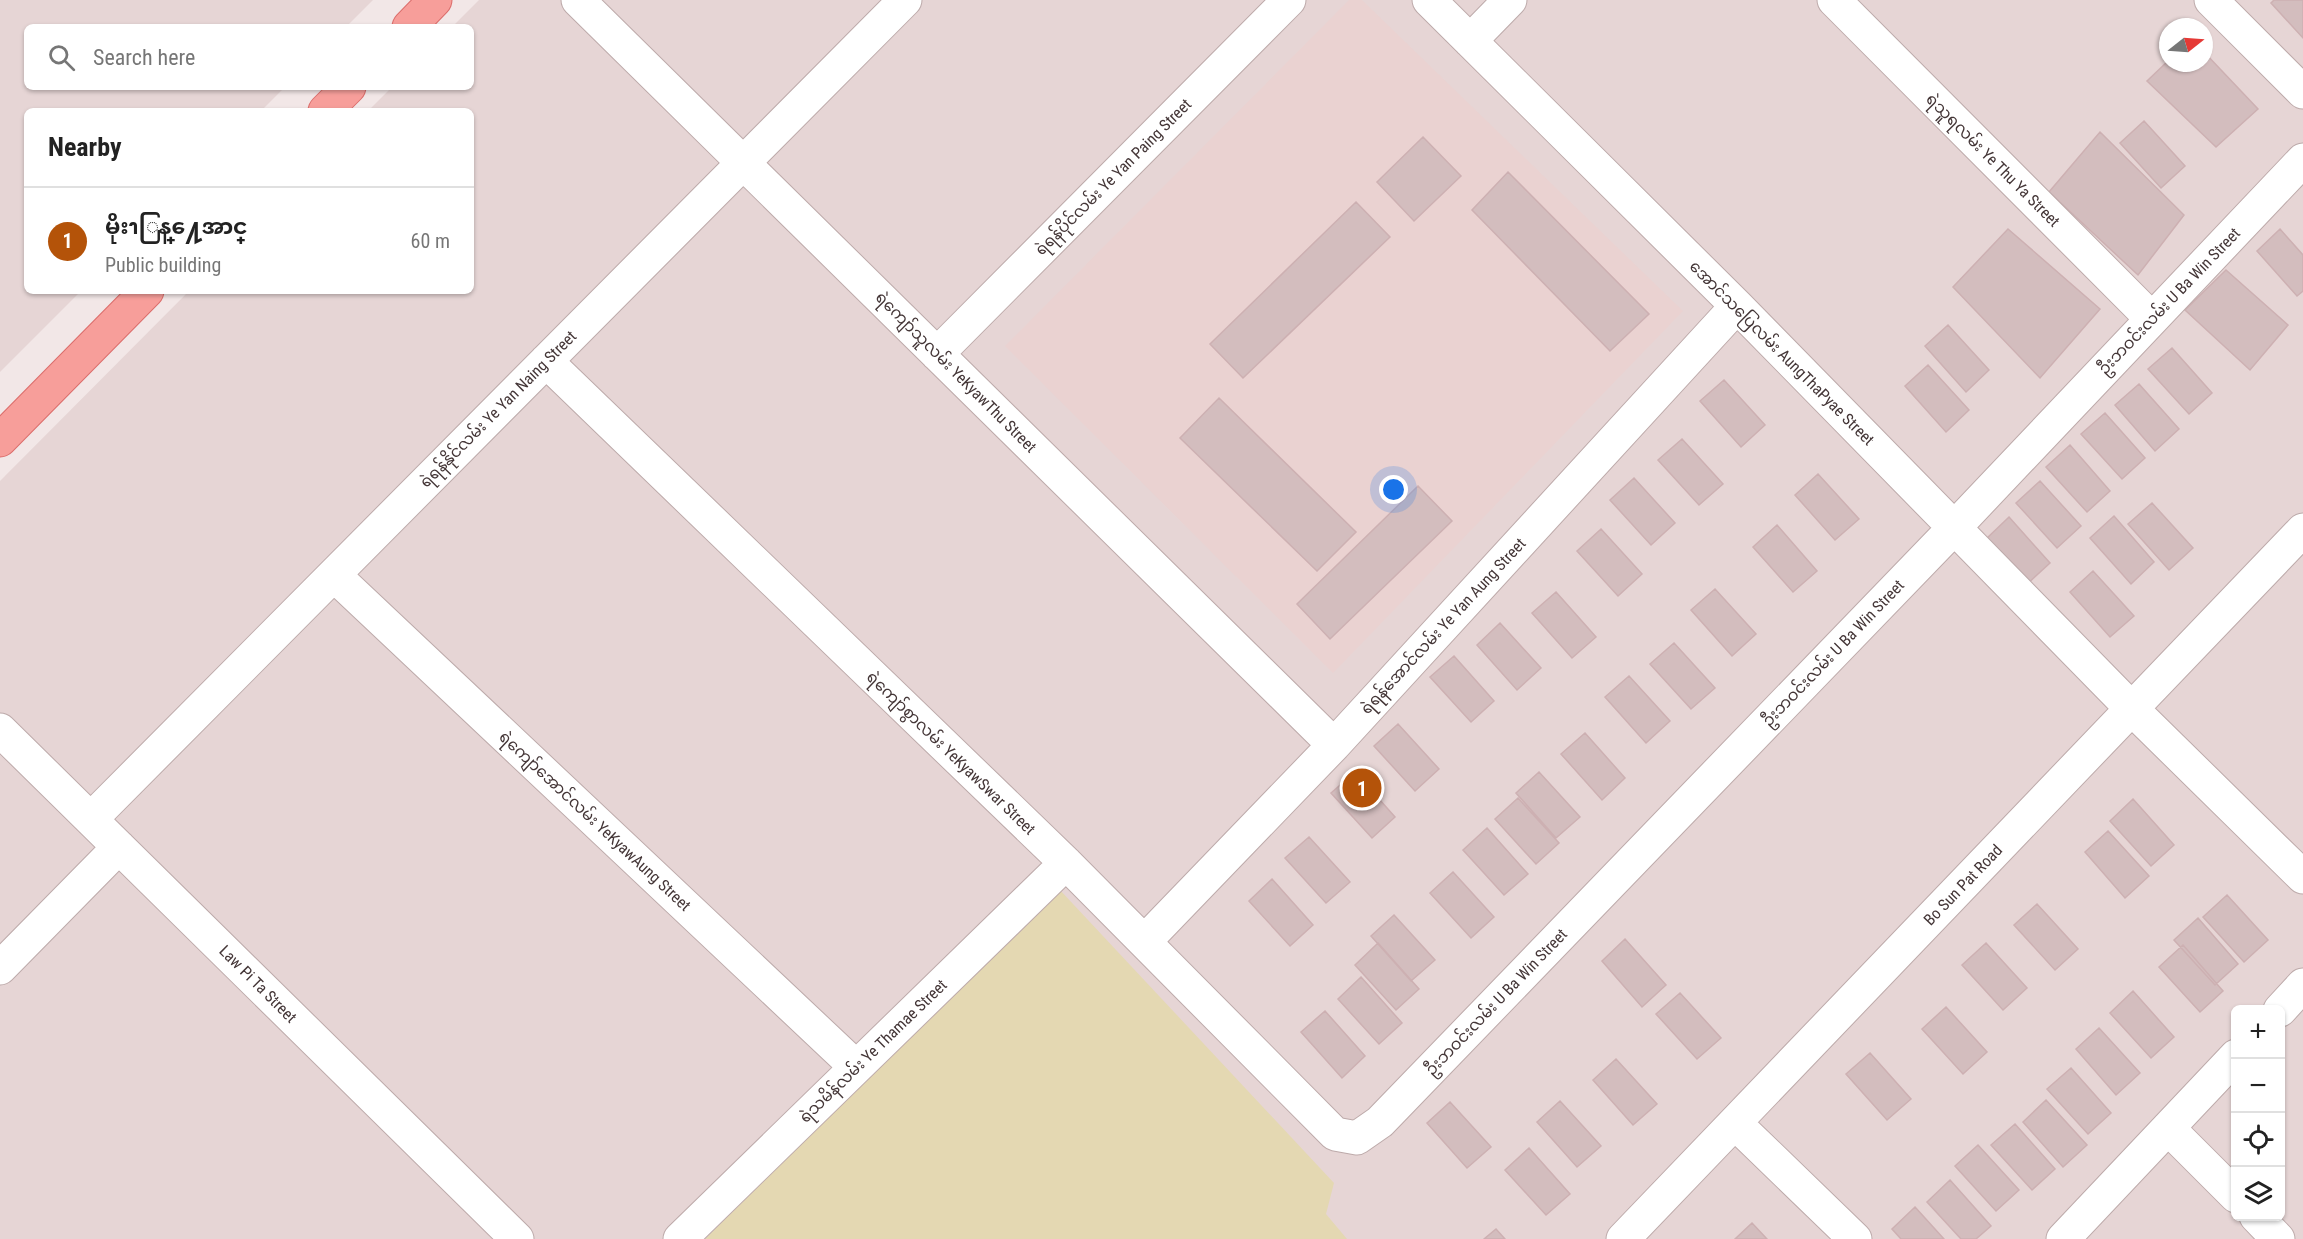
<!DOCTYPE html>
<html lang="en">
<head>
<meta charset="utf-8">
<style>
  body { margin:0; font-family:"Roboto Condensed","Noto Sans Myanmar",sans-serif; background:#f2f2f2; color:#222 }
  .controls { position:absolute; right:18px; bottom:18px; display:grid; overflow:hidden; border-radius:9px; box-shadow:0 2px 4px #0004 }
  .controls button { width:54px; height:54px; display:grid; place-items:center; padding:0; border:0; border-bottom:2px solid #e0e0e0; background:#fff; color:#222; font:30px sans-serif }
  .compass { position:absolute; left:2159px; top:18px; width:54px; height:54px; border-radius:50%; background:#fff; box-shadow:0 2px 4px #0004; rotate:73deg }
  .you { position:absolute; left:1394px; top:490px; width:21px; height:21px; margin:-15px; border:4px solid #fff; border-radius:50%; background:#1a73e8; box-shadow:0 0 0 9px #1a73e833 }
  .badge { display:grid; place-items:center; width:39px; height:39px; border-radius:50%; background:#b45309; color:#fff; font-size:20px; font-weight:700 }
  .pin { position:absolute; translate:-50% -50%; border:3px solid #fff; box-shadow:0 2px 6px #0006 }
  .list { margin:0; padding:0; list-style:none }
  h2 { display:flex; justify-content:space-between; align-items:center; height:78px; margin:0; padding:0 24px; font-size:26px }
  h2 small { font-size:20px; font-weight:400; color:#767676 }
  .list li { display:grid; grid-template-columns:39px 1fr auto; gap:18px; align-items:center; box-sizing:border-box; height:108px; padding:0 24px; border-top:2px solid #e0e0e0 }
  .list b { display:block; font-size:22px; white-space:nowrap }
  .list p { margin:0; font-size:20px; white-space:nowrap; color:#767676 }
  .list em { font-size:20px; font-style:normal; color:#767676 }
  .icon { flex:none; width:33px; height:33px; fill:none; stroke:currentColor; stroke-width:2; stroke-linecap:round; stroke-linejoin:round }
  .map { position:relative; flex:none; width:2303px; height:1239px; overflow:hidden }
  .search { position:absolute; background:#fff; box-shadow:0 2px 4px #0004; left:24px; top:24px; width:450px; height:66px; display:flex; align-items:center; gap:15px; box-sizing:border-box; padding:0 21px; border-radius:9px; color:#767676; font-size:22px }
  .panel { position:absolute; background:#fff; box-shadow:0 2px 4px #0004; left:24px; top:108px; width:450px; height:186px; border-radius:9px }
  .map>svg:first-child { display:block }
</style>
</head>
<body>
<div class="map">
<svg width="2303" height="1239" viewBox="0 0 2303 1239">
  <rect width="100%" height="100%" fill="#f2e7e7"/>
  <path fill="#e6d5d5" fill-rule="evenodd" d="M0,0H373L346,27H27V87H285L261,111H27V291H81L0,372Z
    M479,0H2303V1239H0V481L189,291H471V111H368L392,87H471V27H452ZM2168,27H2204V63H2168ZM2236,1010H2280V1216H2236Z"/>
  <path fill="#ead2d1" d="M1349,0H1362L1683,311L1333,673L1005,346Z"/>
  <path fill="#e4d8b2" d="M1059,889L1334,1183L1326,1214L1347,1239H705Z"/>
  <path fill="#d3bdbe" stroke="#cdb0b2" stroke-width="1.5" d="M2274,0H2303V38L2271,3Z
    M2204,52L2258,109L2216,147L2147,81L2168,61V63H2204Z
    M2144,121L2185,166L2161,188L2120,143Z
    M2100,132L2184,215L2138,275L2049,192Z
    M1423,137L1461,176L1414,221L1377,182Z
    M1508,172L1649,314L1610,351L1472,210Z
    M1356,202L1390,237L1243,378L1210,344Z
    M2008,229L2100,309L2040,378L1953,287Z
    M2280,229L2303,255V291L2297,296L2257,251Z
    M2226,270L2288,325L2250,370L2185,310Z
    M1948,325L1989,370L1966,392L1925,346Z
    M2172,348L2212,393L2189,414L2148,369Z
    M1928,365L1969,410L1946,432L1905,386Z
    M1724,380L1765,425L1741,447L1700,401Z
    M2139,384L2179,429L2155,451L2115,405Z
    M1219,398L1356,532L1317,571L1180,438Z
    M2105,413L2145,458L2122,479L2081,434Z
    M1682,439L1723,484L1699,505L1658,460Z
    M2070,445L2110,491L2087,512L2046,467Z
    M1818,474L1859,519L1835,540L1795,495Z
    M1634,478L1675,523L1651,545L1610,500Z
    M2040,481L2081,526L2057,548L2016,503Z
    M1418,486L1452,521L1330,639L1297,604Z
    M2152,503L2193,548L2169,570L2128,524Z
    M2114,516L2154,562L2131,584L2090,538Z
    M2009,517L2050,563L2026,585L1986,539Z
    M1777,525L1817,571L1793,592L1753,547Z
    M1601,529L1642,574L1618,596L1577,551Z
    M2093,571L2134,616L2110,637L2070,592Z
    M1715,589L1756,634L1732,656L1691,610Z
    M1556,592L1596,637L1572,658L1532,613Z
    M1500,623L1541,668L1517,690L1477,645Z
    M1674,643L1715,688L1691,709L1650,664Z
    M1454,656L1494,701L1471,722L1430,677Z
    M1629,676L1670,721L1646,743L1605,697Z
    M1398,724L1439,769L1415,791L1374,746Z
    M1585,733L1625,778L1602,800L1561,754Z
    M1355,772L1395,817L1372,838L1331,793Z
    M1539,772L1580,817L1556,838L1516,793Z
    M1518,798L1559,843L1536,864L1495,819Z
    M2133,799L2174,845L2151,866L2110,821Z
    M1487,828L1528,874L1504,895L1463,850Z
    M2108,831L2149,876L2125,898L2085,852Z
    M1309,837L1350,882L1326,903L1285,858Z
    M1453,872L1494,917L1471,938L1430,893Z
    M1272,879L1313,925L1290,946L1249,901Z
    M2227,895L2268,940L2244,962L2203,917Z
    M2037,904L2078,949L2055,970L2014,925Z
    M1394,915L1435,960L1411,981L1371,936Z
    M2198,918L2238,964L2215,985L2174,940Z
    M1625,939L1666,985L1642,1007L1602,961Z
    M1378,943L1419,989L1396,1010L1355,965Z
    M1986,943L2027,988L2003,1010L1962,965Z
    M2183,945L2223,991L2200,1012L2159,967Z
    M1361,977L1402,1023L1379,1044L1338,999Z
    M2133,991L2174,1037L2151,1058L2110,1013Z
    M1680,993L1721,1038L1697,1059L1656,1014Z
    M1946,1007L1987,1052L1963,1074L1922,1029Z
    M1325,1011L1365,1056L1342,1078L1301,1032Z
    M2099,1028L2140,1073L2116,1095L2076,1049Z
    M1870,1053L1911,1099L1887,1120L1846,1074Z
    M1616,1059L1657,1104L1633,1125L1593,1080Z
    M2071,1068L2111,1113L2088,1134L2047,1089Z
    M2046,1100L2087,1145L2063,1167L2023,1122Z
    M1560,1101L1601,1146L1577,1167L1537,1122Z
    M1450,1102L1491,1147L1467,1168L1427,1123Z
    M2015,1124L2055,1169L2032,1190L1991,1145Z
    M1978,1145L2019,1190L1996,1211L1955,1166Z
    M1529,1148L1570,1194L1546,1215L1505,1170Z
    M1950,1180L1991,1226L1976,1239H1961L1927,1202Z
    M1915,1207L1944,1239H1901L1892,1229Z
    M1752,1223L1767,1239H1735Z
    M1496,1229L1505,1239H1484Z"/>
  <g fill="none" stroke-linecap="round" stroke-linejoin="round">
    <defs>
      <path id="minor" d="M578,0L1334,745
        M1429,0L1737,306L2132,709L2303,877
        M1834,0L2152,319
        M2211,0L2303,92
        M1470,41L1510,0
        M937,354L1289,0
        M546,361L1066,863L1335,1134L1357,1138L1380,1122L1954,528L2303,160
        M334,575L856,1067
        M0,730L517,1239
        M91,819L905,0
        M1145,941L1334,745L1737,306
        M0,968L119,847
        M2280,1010L2303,985
        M1735,1123L1855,1239
        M2168,1128L2236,1196
        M2256,1216L2278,1239
        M680,1239L1066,863
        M1623,1239L2303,530
        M2063,1239L2236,1056"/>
      <path id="major" d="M409,27L435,0
        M325,111L349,87
        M0,440L147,291"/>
    </defs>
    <use href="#minor" stroke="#bdaaaa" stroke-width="35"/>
    <use href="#major" stroke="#db6d6b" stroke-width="35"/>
    <use href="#minor" stroke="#fff" stroke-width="33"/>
    <use href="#major" stroke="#f79e9a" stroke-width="33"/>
  </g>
  <g text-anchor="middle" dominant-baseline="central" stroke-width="4.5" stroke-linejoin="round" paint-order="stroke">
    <g font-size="16" fill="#443637" stroke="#fff">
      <text transform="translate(1993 160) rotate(45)">ရဲသူရလမ်း Ye Thu Ya Street</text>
      <text transform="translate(1113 177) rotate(-45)">ရဲရန်ပိုင်လမ်း Ye Yan Paing Street</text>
      <text transform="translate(2169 301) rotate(-46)">ဦးဘဝင်းလမ်း U Ba Win Street</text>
      <text transform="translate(1782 353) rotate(45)">အောင်သပြေလမ်း AungThaPyae Street</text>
      <text transform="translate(956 372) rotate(45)">ရဲကျော်သူလမ်း YeKyawThu Street</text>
      <text transform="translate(498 409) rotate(-45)">ရဲရန်နိုင်လမ်း Ye Yan Naing Street</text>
      <text transform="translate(1443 626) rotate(-47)">ရဲရန်အောင်လမ်း Ye Yan Aung Street</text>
      <text transform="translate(1833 653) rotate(-46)">ဦးဘဝင်းလမ်း U Ba Win Street</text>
      <text transform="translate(951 753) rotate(44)">ရဲကျော်စွာလမ်း YeKyawSwar Street</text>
      <text transform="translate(595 821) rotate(43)">ရဲကျော်အောင်လမ်း YeKyawAung Street</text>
      <text transform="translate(1963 885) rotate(-46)">Bo Sun Pat Road</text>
      <text transform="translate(258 984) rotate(45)">Law Pi Ta Street</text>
      <text transform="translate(1496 1002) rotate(-46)">ဦးဘဝင်းလမ်း U Ba Win Street</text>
      <text transform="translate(873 1051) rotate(-44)">ရဲသမိန်လမ်း Ye Thamae Street</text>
    </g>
  </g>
</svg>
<div class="controls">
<button>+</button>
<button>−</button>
<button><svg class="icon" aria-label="locate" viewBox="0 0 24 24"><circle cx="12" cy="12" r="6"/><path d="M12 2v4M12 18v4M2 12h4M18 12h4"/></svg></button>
<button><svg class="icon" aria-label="layers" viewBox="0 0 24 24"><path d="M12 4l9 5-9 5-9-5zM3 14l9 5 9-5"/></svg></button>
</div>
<svg class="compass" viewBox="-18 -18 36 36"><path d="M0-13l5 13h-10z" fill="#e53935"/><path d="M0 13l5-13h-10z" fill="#767676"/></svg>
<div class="you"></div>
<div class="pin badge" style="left:1362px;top:788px">1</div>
<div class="search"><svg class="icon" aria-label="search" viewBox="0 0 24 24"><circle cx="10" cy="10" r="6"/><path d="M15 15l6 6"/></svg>Search here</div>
<section class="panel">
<h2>Nearby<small></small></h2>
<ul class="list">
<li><span class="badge">1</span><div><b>မိုးၫြန္႔ေအာင္</b><p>Public building</p></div><em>60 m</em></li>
</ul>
</section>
</div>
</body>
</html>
